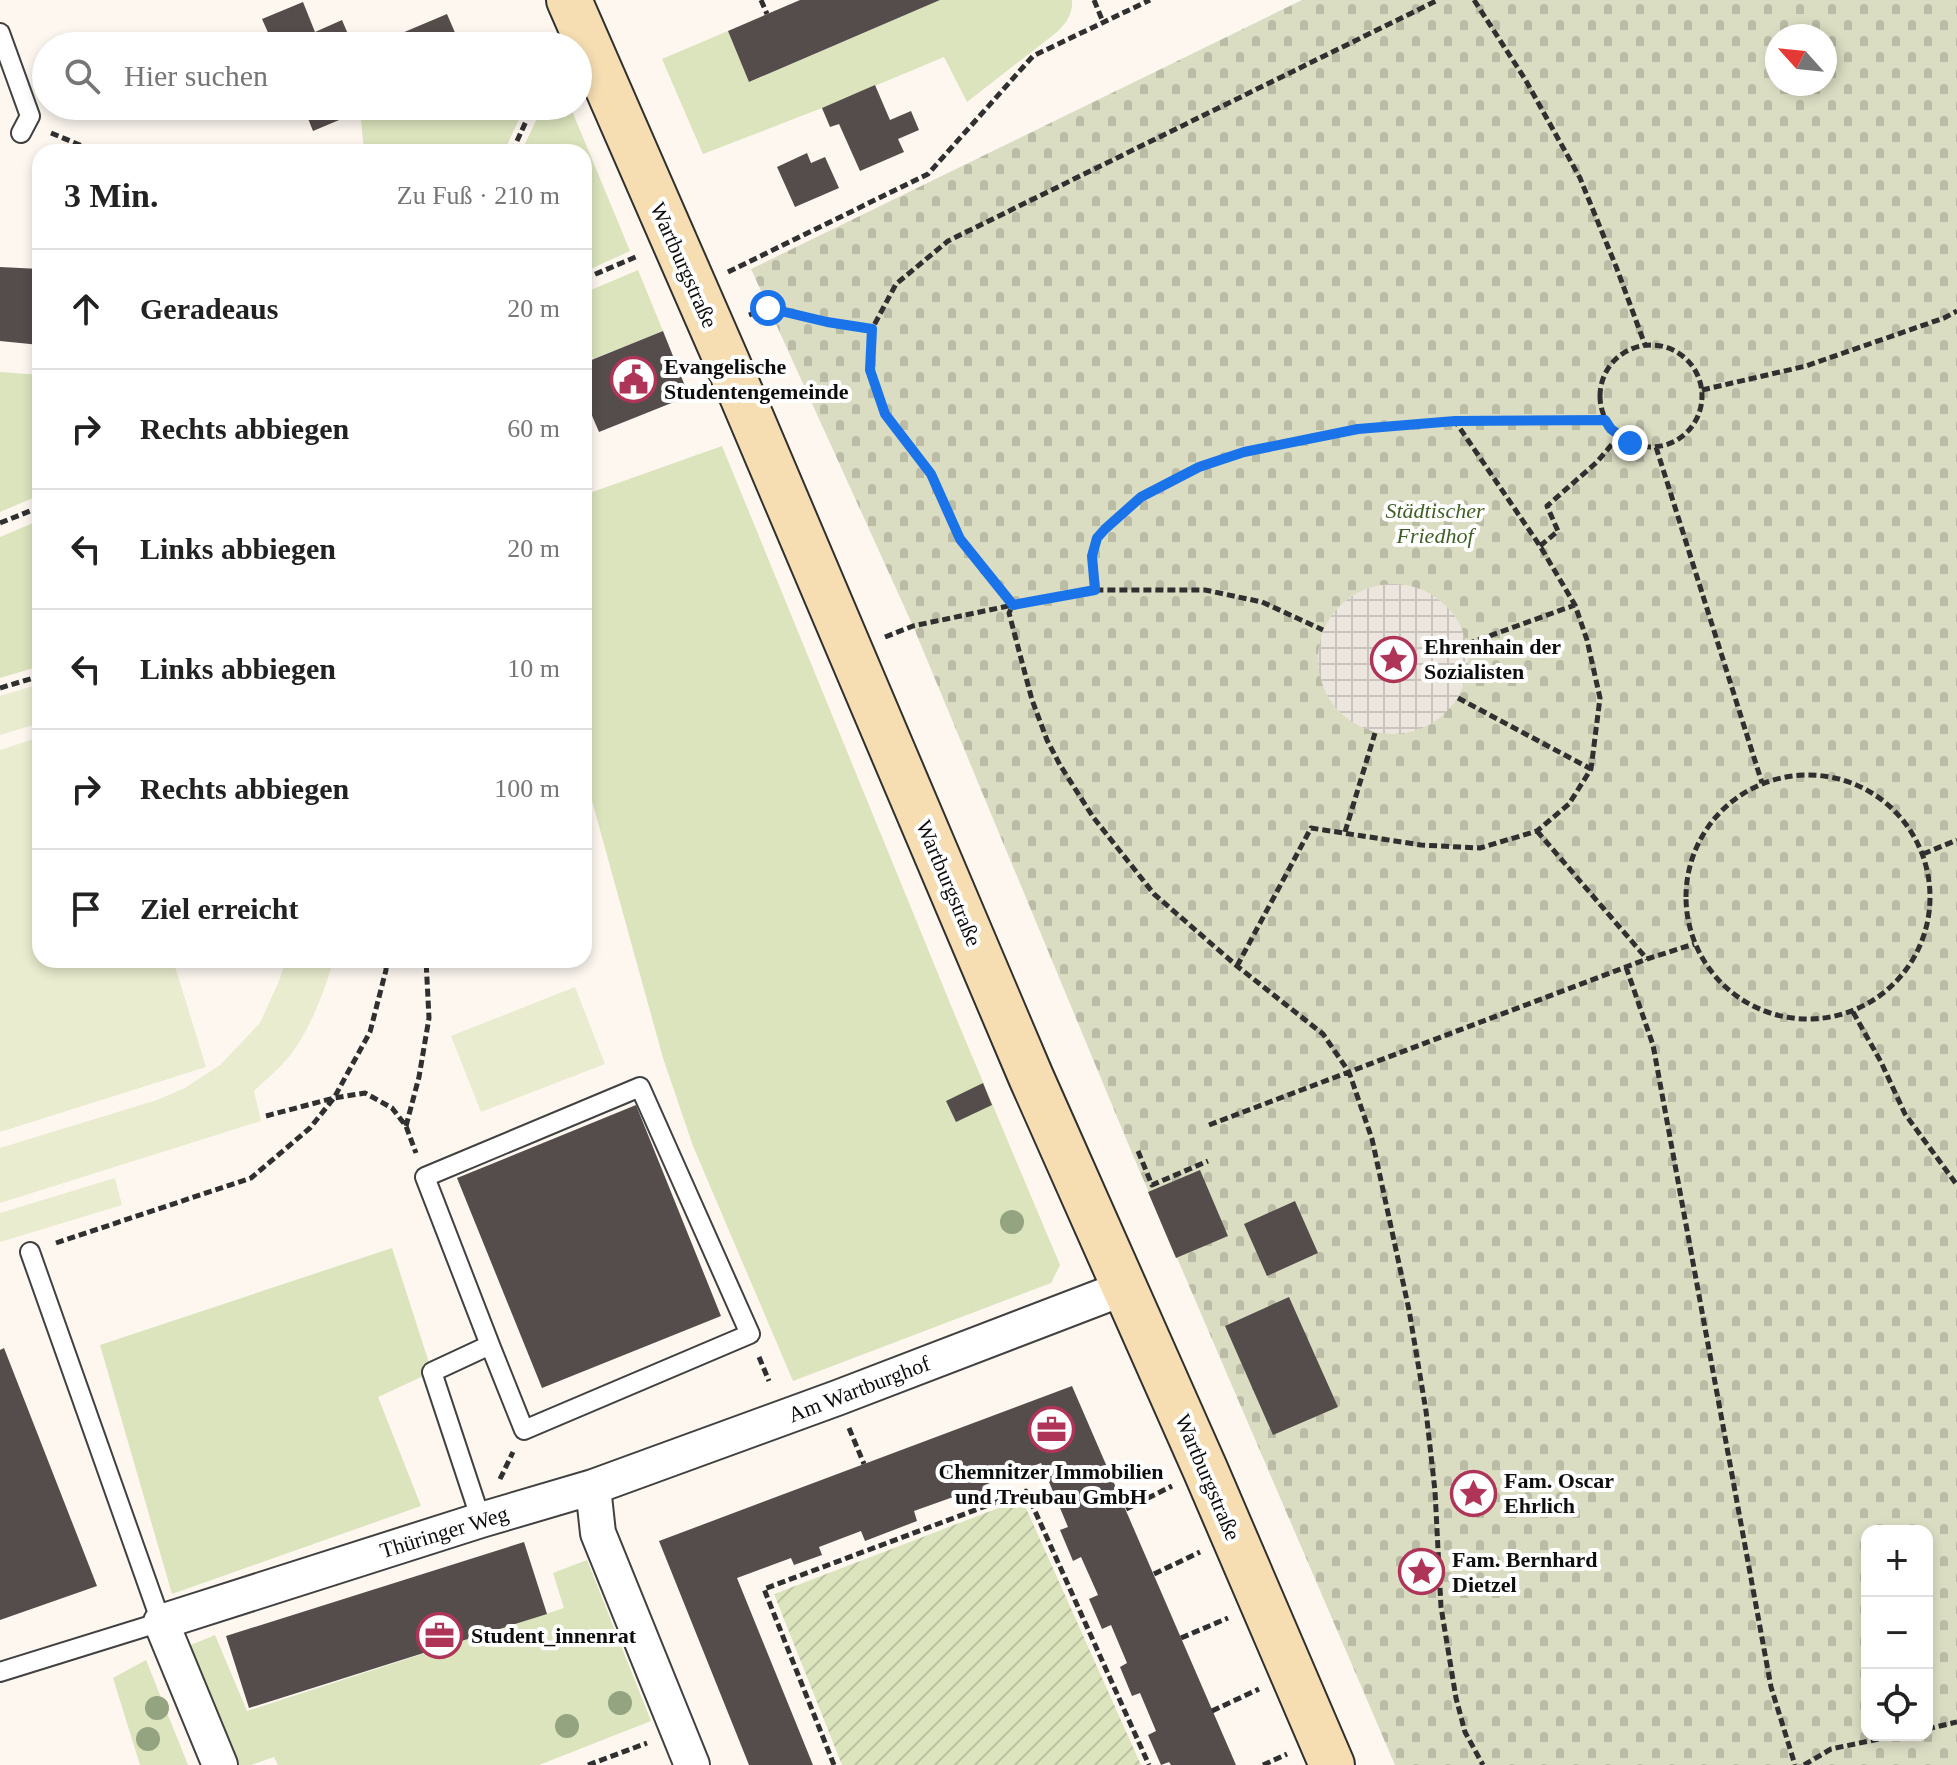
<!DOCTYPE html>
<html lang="de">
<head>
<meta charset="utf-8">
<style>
  body { margin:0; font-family:Georgia,serif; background:#f6f6f6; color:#222 }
  .controls { position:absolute; right:24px; bottom:24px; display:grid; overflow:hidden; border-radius:16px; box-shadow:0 4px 12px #0003 }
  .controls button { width:72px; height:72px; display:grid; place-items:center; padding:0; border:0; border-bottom:2px solid #e0e0e0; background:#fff; color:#222; font:40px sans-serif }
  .compass { position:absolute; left:1765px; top:24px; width:72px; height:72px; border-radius:50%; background:#fff; box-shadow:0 4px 12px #0003; rotate:297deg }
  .stop { position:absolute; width:24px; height:24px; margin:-18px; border:6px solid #1a73e8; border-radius:50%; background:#fff }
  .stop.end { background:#1a73e8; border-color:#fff; box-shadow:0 2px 8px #0008 }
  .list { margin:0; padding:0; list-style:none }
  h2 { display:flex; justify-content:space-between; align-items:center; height:104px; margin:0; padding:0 32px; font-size:34px }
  h2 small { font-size:26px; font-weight:400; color:#767676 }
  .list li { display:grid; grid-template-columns:52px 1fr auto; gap:24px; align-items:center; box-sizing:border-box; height:120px; padding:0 32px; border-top:2px solid #e0e0e0 }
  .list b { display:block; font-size:30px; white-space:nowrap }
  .list em { font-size:26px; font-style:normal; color:#767676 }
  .icon { flex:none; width:44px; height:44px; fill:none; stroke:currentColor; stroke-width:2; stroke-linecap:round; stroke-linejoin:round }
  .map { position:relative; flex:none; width:1957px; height:1765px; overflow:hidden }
  .search { position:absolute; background:#fff; box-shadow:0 4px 12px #0003; left:32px; top:32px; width:560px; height:88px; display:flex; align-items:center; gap:20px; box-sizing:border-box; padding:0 28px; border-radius:44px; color:#767676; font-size:30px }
  .panel { position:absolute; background:#fff; box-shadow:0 4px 12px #0003; left:32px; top:144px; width:560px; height:824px; border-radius:24px }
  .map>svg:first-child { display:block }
</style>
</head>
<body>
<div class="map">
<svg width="1957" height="1765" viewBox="0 0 1957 1765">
  <defs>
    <pattern id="cemetery-stones" width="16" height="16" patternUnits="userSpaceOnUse" patternTransform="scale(2)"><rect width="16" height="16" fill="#dbddc3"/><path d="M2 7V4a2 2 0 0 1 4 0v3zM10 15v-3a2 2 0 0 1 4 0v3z" fill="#bbbca6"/></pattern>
    <pattern id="garden-furrows" width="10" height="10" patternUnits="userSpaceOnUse" patternTransform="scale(2)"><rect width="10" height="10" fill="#dbe4bd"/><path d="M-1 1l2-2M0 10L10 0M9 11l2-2" fill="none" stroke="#bbc2a1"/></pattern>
    <pattern id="plaza-grid" width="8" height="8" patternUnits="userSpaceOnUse" patternTransform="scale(2)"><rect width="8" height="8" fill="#ede6df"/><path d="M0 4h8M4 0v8" fill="none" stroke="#cac4be"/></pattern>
  </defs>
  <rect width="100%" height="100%" fill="#fdf7f0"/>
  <path fill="#dbe4bd" d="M940,0H1072C1073,14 1066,23 1057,32L967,102L944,57L822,108L703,154L662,59L728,31L750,82Z
    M393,106H525L504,152H364L361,120Z
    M543,106H570L630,251L584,272V152H521Z
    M638,270L663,331L593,359L588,345L584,346V293Z
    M0,372L40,375V495L0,512Z
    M722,446L959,1025L1060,1265L1051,1283L793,1381L693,1146L663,1058L584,772V495Z
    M40,520V666L0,678V537Z
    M392,1248L432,1372L378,1397L421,1506L172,1594L100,1345Z
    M587,1560L651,1721L539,1765H278L274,1757L251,1765H237L186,1647L215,1635L247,1711L564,1608L553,1573Z
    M146,1660L188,1765H140L113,1678Z"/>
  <path fill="url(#cemetery-stones)" fill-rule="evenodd" d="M1302,0H1957V1765H1395L1132,1153L913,626L751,269ZM1777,36H1825V84H1777ZM1867,1531H1927V1735H1867Z"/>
  <path fill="url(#garden-furrows)" d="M1022,1499L1141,1765H842L774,1594Z"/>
  <path fill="#e9ecce" d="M40,684V723L0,735V696Z
    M40,737V960H173L206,1067L0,1132V750Z
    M286,960H333C326,989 307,1037 287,1059C277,1071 265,1080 254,1091L261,1121L0,1203V1148L157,1100L185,1088L220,1065L260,1023L279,981Z
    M575,987L605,1064L481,1112L451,1036Z
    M115,1178L122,1205L0,1242V1213Z"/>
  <path fill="url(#plaza-grid)" d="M1318 659a75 75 0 1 1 150 0a75 75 0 1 1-150 0Z"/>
  <path fill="#554d4b" d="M800,0H940L749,82L728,31Z
    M303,2L315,32L342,20L353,46H288L287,43L281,46H274L262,19Z
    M447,14L459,42L450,46H408L402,33Z
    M875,85L890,120L911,111L919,130L898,139L904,152L860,171L839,124L830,127L822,108Z
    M303,106H348L351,115L313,131Z
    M807,153L811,163L825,157L839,188L795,207L777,167Z
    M0,267L40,269V345L0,341Z
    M663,331L689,396L599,432L584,397V363Z
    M983,1083L992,1105L956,1122L946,1101Z
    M636,1105L721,1316L542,1388L457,1178Z
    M1200,1170L1228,1236L1176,1258L1148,1192Z
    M1295,1201L1318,1253L1267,1276L1244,1224Z
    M1289,1297L1338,1407L1273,1435L1225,1326Z
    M4,1348L97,1586L0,1620V1350Z
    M1072,1386L1236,1765H1171L1169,1762L1161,1765L1148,1735L1156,1731L1140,1693L1132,1696L1120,1667L1127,1663L1111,1625L1102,1629L1089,1599L1098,1595L1081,1557L1073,1561L1060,1530L1068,1527L1041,1463L985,1485L988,1493L959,1503L956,1496L914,1511L917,1521L865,1541L861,1531L819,1547L822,1555L794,1565L791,1558L737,1578L813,1765H749L659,1541Z
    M524,1542L547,1614L249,1708L226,1636Z"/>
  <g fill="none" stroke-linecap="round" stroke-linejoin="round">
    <defs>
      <path id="lane" d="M0,33L30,116L21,133
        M481,1520L432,1372L490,1345L524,1430L750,1334L640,1087L425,1177L490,1345
        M0,1672L161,1622L30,1252"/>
      <path id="street" d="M593,1487L598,1533L692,1765
        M220,1765L161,1622L481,1520L593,1487L837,1398L1124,1288"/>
      <path id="secondary" d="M569,0L742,396L1031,1077L1205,1469L1332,1765"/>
    </defs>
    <use href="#lane" stroke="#414141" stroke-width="22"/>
    <use href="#street" stroke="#414141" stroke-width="38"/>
    <use href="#secondary" stroke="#303030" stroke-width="48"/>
    <path stroke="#303030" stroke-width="5" stroke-dasharray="8 4" stroke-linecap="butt" d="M761,0L767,14
      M1094,0L1103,22
      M1474,0L1525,79L1580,178L1617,269L1645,345
      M51,133L92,150L118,152
      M512,152L533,106
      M728,272L928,174L1033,56L1150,0
      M584,279L638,256
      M749,315L768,308L827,322L872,329L896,284L948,241L1438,0
      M872,329L870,370L885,414L931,474L960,539L1013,605L1009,613L1032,700L1047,740L1060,765L1093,817L1154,894L1237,966L1323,1034L1349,1072L1372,1139L1409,1310L1426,1411L1435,1491L1441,1607L1456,1698L1465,1732L1483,1765
      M1600 396a51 51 0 1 1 102 0a51 51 0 1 1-102 0Z
      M1702,390L1806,366L1944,318L1957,311
      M1656,447L1762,783
      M0,523L40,507
      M1540,546L1558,531L1547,506L1597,462L1619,436
      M1095,590L1092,556L1097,538L1105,529L1141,497L1199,467L1244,452L1358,429L1455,421L1605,420
      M885,637L913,626L1013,605L1095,590H1205L1262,602L1323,630
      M1467,644L1575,605
      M0,688L40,676
      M1458,698L1591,769
      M1686 897a122 122 0 1 1 244 0a122 122 0 1 1-244 0Z
      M1537,831L1647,959
      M1345,832L1375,733
      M1923,854L1957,840
      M1237,966L1311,828L1421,845L1480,848L1537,831L1569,804L1591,769L1600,698L1587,640L1575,605L1540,546L1455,421
      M1626,967L1653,1045L1771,1687L1795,1765
      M1853,1012L1881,1062L1905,1114L1957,1185
      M266,1116L334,1098L365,1093L392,1108L406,1126L416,1153
      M1209,1125L1647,959L1694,944
      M406,1126L419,1077L429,1018L426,960
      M1138,1151L1152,1185L1208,1161
      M56,1243L251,1178L310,1128L334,1098L370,1032L386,970V960
      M759,1357L769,1381
      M849,1428L864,1464
      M500,1479L513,1452
      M1126,1509L1172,1486
      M1154,1574L1200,1552
      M1181,1638L1228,1618
      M1212,1711L1259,1689
      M1927,1729L1957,1722
      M588,1765L647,1743
      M834,1765L764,1589L1026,1491L1149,1765
      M1263,1765L1287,1754
      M1804,1765L1831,1749L1898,1735"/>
    <use href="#lane" stroke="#fff" stroke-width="18"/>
    <use href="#street" stroke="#fff" stroke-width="34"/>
    <use href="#secondary" stroke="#f6deb2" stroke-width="44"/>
  </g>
  <g fill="#94a380">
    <circle cx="1012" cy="1222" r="12"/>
    <circle cx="620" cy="1703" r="12"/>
    <circle cx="157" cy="1708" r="12"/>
    <circle cx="567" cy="1726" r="12"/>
    <circle cx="148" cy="1739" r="12"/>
  </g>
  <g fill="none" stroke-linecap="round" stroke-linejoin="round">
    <path stroke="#1a73e8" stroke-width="10" d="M768,308L827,322L872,329L870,370L885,414L931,474L960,539L1013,605L1095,590L1092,556L1097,538L1105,529L1141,497L1199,467L1244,452L1358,429L1455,421L1605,420L1611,429L1630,443"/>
  </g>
  <defs>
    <symbol id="civic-ring" viewBox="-11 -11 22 22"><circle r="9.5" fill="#fff" stroke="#ae3558" stroke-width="1.5"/><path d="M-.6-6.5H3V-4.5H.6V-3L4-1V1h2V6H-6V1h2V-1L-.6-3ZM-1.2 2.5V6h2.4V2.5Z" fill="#ae3558"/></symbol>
    <symbol id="sight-ring" viewBox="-11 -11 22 22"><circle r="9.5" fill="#fff" stroke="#ae3558" stroke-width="1.5"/><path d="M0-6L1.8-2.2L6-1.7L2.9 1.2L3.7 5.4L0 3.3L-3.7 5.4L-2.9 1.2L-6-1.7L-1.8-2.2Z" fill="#ae3558"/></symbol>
    <symbol id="office-ring" viewBox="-11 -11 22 22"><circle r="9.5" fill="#fff" stroke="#ae3558" stroke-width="1.5"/><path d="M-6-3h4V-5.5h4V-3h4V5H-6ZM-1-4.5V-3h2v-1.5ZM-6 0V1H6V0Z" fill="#ae3558"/></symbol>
  </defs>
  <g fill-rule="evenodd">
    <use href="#civic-ring" x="608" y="354" width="51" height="51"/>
    <use href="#sight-ring" x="1368" y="634" width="51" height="51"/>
    <use href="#office-ring" x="1026" y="1404" width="51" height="51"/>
    <use href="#sight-ring" x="1448" y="1468" width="51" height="51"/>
    <use href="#sight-ring" x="1396" y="1546" width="51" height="51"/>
    <use href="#office-ring" x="414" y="1610" width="51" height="51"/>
  </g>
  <g text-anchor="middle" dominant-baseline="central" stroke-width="8" stroke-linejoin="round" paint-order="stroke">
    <g font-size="22" fill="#0e0e0e" stroke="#fff">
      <text transform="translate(684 265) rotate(66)">Wartburgstraße</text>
      <text transform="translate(949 883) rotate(67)">Wartburgstraße</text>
      <text transform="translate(859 1389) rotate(-21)">Am Wartburghof</text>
      <text transform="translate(1208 1477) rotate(67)">Wartburgstraße</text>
      <text transform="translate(444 1532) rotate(-17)">Thüringer Weg</text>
    </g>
    <g font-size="22" font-weight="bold" fill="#0e0e0e" stroke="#fff" text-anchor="start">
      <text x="664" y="366">Evangelische<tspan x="664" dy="25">Studentengemeinde</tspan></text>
      <text x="1424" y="646">Ehrenhain der<tspan x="1424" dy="25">Sozialisten</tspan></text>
      <text x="1051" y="1471" text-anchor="middle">Chemnitzer Immobilien<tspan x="1051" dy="25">und Treubau GmbH</tspan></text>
      <text x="1504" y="1480">Fam. Oscar<tspan x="1504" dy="25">Ehrlich</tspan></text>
      <text x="1452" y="1559">Fam. Bernhard<tspan x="1452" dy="25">Dietzel</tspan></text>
      <text x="471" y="1635">Student_innenrat</text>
    </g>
    <g font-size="22" font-style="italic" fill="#3f5e25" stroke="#fff">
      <text x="1435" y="510">Städtischer<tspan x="1435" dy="25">Friedhof</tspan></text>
    </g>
  </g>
</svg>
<div class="controls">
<button>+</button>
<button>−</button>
<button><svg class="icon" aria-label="locate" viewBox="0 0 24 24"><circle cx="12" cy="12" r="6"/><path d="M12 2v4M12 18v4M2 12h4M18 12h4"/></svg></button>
</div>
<svg class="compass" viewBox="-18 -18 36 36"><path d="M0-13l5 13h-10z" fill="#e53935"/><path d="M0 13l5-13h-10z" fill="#767676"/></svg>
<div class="stop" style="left:768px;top:308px"></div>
<div class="stop end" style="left:1630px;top:443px"></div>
<div class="search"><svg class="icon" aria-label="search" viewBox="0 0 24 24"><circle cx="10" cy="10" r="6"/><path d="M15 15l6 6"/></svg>Hier suchen</div>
<section class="panel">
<h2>3 Min.<small>Zu Fuß · 210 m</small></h2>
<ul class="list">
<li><svg class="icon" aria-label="ahead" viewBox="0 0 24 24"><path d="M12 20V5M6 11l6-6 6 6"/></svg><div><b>Geradeaus</b></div><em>20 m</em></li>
<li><svg class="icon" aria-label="right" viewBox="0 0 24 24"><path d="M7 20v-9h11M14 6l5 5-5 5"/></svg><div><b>Rechts abbiegen</b></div><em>60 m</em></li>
<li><svg class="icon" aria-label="left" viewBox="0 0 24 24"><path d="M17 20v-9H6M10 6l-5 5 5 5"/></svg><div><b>Links abbiegen</b></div><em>20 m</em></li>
<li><svg class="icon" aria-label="left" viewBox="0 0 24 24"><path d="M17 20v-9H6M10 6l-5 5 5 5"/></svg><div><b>Links abbiegen</b></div><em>10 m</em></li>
<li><svg class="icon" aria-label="right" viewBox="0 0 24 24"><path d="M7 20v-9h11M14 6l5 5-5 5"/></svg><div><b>Rechts abbiegen</b></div><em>100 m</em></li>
<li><svg class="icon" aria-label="arrive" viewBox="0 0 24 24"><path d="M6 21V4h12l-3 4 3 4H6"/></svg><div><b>Ziel erreicht</b></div></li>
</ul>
</section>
</div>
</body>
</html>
